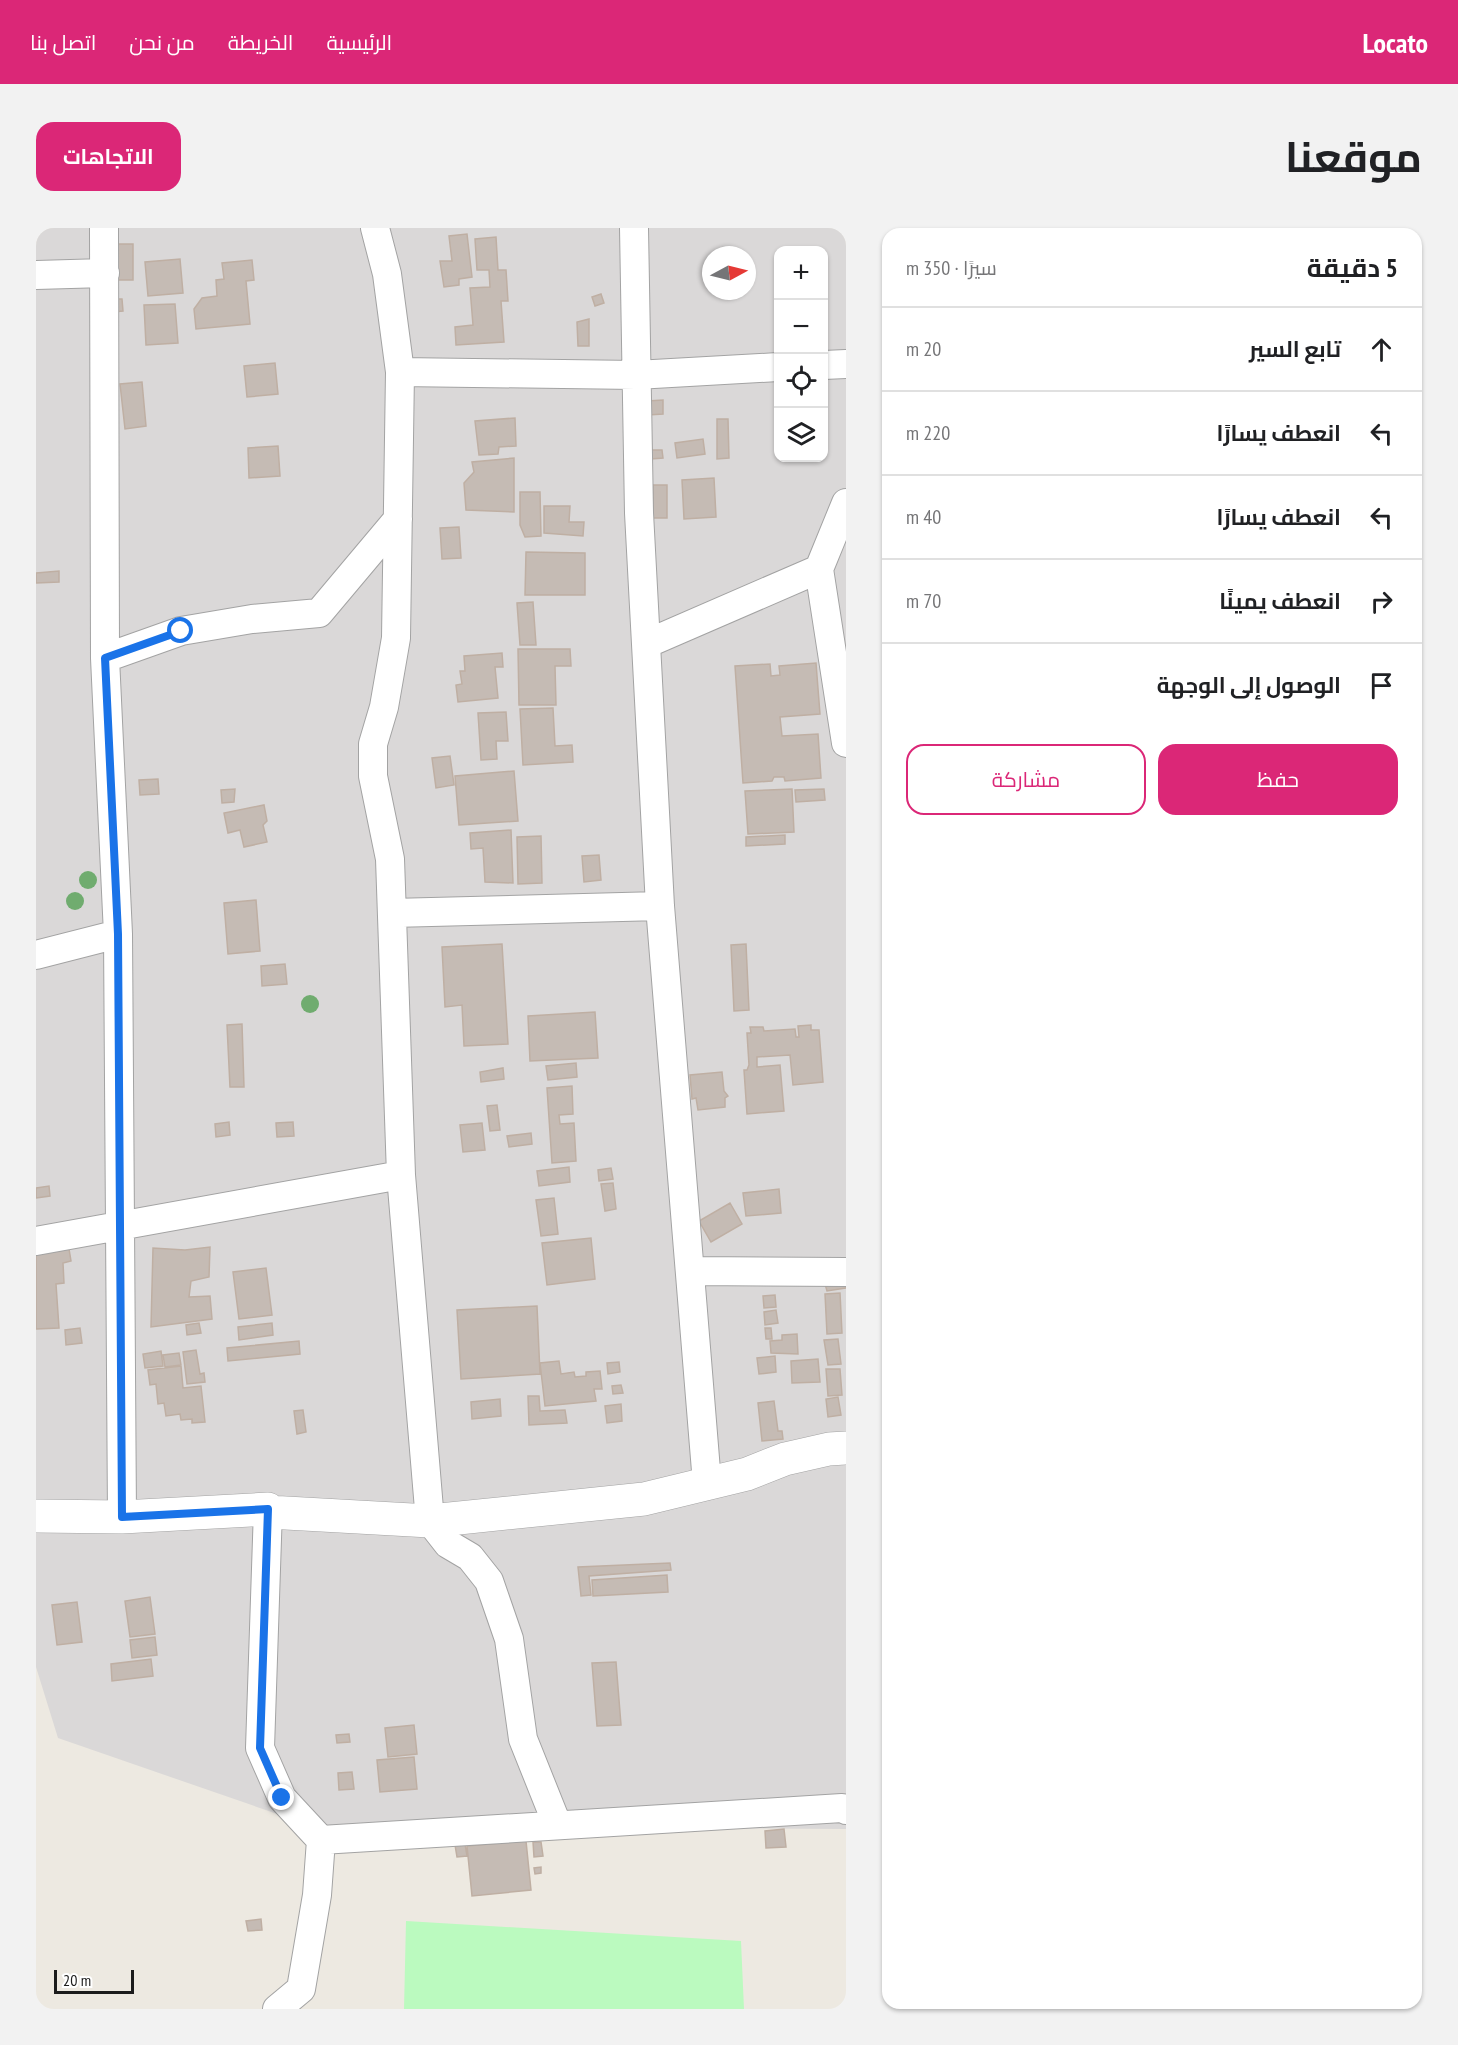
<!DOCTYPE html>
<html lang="ar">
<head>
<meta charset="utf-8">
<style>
  body { margin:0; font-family:"PT Sans Narrow",Cairo,sans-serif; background:#f2f2f2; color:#202124; direction:rtl }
  .controls { position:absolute; right:18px; top:18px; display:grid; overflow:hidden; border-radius:12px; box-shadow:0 2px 4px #0004 }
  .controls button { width:54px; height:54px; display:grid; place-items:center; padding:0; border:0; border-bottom:2px solid #e0e0e0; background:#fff; color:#202124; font:30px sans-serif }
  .compass { position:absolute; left:666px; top:18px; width:54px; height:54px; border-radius:50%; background:#fff; box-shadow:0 2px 4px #0004; rotate:83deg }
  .scale { position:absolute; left:18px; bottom:15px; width:80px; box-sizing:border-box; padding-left:6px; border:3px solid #1c1c1c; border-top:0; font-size:16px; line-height:21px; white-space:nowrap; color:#1c1c1c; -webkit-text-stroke:4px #fff; paint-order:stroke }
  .stop { position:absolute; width:18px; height:18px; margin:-14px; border:4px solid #1a73e8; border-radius:50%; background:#fff }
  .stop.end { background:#1a73e8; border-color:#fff; box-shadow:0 2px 6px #0008 }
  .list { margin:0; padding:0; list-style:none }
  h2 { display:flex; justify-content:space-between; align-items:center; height:78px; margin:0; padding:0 24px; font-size:26px }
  h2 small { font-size:20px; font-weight:400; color:#757577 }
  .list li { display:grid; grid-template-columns:39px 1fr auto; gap:18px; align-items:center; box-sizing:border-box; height:84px; padding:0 24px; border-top:2px solid #e0e0e0 }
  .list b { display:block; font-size:22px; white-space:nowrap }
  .list em { font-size:20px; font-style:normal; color:#757577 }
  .actions { display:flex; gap:12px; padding:18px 24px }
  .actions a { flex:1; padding:14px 0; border:2px solid #db2777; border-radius:18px; text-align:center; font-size:21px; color:#db2777 }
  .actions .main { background:#db2777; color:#fff }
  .icon { flex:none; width:33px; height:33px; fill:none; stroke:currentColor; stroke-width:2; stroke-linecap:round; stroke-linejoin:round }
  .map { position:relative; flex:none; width:810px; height:1781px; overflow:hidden; direction:ltr; border-radius:18px }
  header { display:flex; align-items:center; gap:36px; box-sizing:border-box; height:84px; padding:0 30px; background:#db2777; color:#fff }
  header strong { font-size:28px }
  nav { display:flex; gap:33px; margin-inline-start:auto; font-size:21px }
  .intro { display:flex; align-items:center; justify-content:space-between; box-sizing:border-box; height:144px; padding:0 36px }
  h1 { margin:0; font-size:42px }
  .button { padding:15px 27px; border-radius:18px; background:#db2777; color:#fff; font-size:21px; font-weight:700 }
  main { display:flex; gap:36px; padding:0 36px }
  aside { flex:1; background:#fff; border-radius:18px; box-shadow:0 2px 4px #0004 }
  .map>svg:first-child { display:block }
</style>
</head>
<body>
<header>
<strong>Locato</strong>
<nav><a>الرئيسية</a><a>الخريطة</a><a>من نحن</a><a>اتصل بنا</a></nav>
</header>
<div class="intro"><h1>موقعنا</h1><a class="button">الاتجاهات</a></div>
<main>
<aside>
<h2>5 دقيقة<small>سيرًا · 350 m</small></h2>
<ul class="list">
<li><svg class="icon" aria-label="ahead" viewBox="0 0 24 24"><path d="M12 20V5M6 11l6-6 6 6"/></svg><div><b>تابع السير</b></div><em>20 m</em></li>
<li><svg class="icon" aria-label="left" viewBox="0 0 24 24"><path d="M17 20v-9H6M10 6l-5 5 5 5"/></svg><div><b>انعطف يسارًا</b></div><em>220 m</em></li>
<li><svg class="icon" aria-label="left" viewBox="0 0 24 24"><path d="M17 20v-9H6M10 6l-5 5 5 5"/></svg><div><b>انعطف يسارًا</b></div><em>40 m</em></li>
<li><svg class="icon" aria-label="right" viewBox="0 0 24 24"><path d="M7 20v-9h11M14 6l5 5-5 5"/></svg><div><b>انعطف يمينًا</b></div><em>70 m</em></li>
<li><svg class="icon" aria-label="arrive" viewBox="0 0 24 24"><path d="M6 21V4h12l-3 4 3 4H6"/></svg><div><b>الوصول إلى الوجهة</b></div></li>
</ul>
<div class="actions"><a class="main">حفظ</a><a>مشاركة</a></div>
</aside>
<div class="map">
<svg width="810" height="1781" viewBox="0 0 810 1781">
  <rect width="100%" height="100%" fill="#ede9e1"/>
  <path fill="#dad8d8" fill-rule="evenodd" d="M0,0H810V1601L276,1598L22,1510L0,1439ZM742,22H788V230H742ZM675,27H711V63H675Z"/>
  <path fill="#bbfabf" d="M370,1693L705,1713L708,1781H368Z"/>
  <path fill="#c5bbb4" stroke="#bfafa3" stroke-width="1.5" d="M431,6L436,49L423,51V57L408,59L404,33H416L413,8Z
    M460,9L462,42H470L472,73H465L468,114L420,117L419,99L437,97L434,60L454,59L453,42H441L439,11Z
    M77,16H97V52H77Z
    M144,31L147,65L112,68L109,34Z
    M216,32L218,52L210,53L214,96L160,101L158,81L166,70L181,68L180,52L188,51L186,35Z
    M565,66L568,75L559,78L556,69Z
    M77,71H86L87,83L77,84Z
    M139,76L142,115L110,117L108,77Z
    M553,91V118H542L541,94Z
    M239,135L242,166L211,169L208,138Z
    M106,154L110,198L89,201L84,156Z
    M627,172V186L612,187L611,173Z
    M479,190L480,218L463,219L462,226L443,227L439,193Z
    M681,191H692L693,230L681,231Z
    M667,211L669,226L641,230L639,215Z
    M242,218L244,248L213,250L212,220Z
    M614,222H626L627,230L615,231Z
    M478,230V284L430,282L428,255L438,244L436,234Z
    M678,250L680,289L648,291L646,252Z
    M617,257H631V290H617Z
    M484,264H504L505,308L489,309L484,297Z
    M508,278H534L533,294H548L547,308L508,305Z
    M423,299L425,330L406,331L404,300Z
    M490,324L549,325V367H489Z
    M23,343V354L0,355V345Z
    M497,374L500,417H484L481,375Z
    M482,421H534L535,438H519L520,477H483Z
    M466,425L467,439H459L462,470L422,474L420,457L426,456L424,443H429L428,428Z
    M780,435L784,486L744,489L746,508L782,506L785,550L749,553L748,549H738L736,553L707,555L699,438L734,436L735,448L744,447L743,438Z
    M517,480L519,518L536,517L537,534L487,537L484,481Z
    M470,484L472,513H460L461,531L445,532L442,485Z
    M414,528L418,557L400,560L396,530Z
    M478,543L482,593L423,597L419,548Z
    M122,551L123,566L104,567L103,552Z
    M199,561L198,574L186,575L185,562Z
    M756,561L758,604L712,606L709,563Z
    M788,561L789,572L760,574L759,562Z
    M228,577L231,593L227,597L231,614L208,619L204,602L192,605L188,585Z
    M475,602L477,655L449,654L447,620L435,621L434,605Z
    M749,607V616L710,618V609Z
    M505,608L506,655L482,656L481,609Z
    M563,627L565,652L548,654L546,628Z
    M220,672L224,723L192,726L188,675Z
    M466,716L472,816L428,818L426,777L409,779L406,719Z
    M710,716L713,782L698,783L695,717Z
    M249,736L251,756L226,758L225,738Z
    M559,784L562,830L494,833L492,788Z
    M206,796L208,859H194L191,797Z
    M775,797V802H783L787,854L757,857L754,827L721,829V839L744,837L748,883L711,886L708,842H711L713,837L711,805H715L714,799H727L728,803L759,801L760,809H763L762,798Z
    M540,835L541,849L512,852L510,838Z
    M467,840L468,851L445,854L444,844Z
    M686,844L688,863L692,868L689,870V879L662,882L660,870L656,871L654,847Z
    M536,858L537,886L523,887L524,896L538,895L540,933L516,935L511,860Z
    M461,877L464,902L454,903L451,878Z
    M193,894L194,907L180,909L179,896Z
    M257,894L258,908L241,909L240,895Z
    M446,895L449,922L427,924L424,897Z
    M495,905L496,916L473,919L471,908Z
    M533,939L534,954L503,958L501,943Z
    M575,940L577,951L563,953L562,942Z
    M577,955L580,981L569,983L565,956Z
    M13,958L14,968L0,970V960Z
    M743,961L745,985L710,988L707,965Z
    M518,970L522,1006L505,1008L500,972Z
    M694,975L706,996L675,1014L663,993Z
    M555,1010L559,1051L511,1057L506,1015Z
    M32,1015L35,1033L27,1035L28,1055L20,1056L23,1100L0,1101V1019Z
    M174,1019L173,1049L155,1053L153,1069L174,1068L176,1091L115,1099L117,1020L149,1022Z
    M230,1040L236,1087L203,1091L197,1044Z
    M810,1052V1060L791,1063L789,1056Z
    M804,1065L806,1105L791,1106L789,1066Z
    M739,1067L740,1079L728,1080L727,1068Z
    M501,1078L504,1146L425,1151L421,1082Z
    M740,1082L742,1095L729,1097L728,1084Z
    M163,1095L165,1105L151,1107L150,1097Z
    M236,1095L237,1107L203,1112L202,1099Z
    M44,1100L46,1115L30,1117L29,1102Z
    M729,1100H735L736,1111H730Z
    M761,1106L762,1126L735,1125L734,1113L746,1112V1107Z
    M802,1111L805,1136L792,1137L788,1112Z
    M263,1113L264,1126L192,1133L191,1120Z
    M160,1122L164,1146L168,1145L169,1154L151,1156L147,1124Z
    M125,1123L127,1138L109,1140L107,1126Z
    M143,1125L145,1137L129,1139L127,1127Z
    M739,1128L740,1144L723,1146L721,1130Z
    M782,1131L784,1154L756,1155L755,1133Z
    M523,1133L525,1146L538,1144L539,1149L550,1148V1144L564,1143L566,1161H558L560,1173L509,1178L504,1135Z
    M583,1134L584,1144L572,1146L571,1135Z
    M145,1138L147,1160L165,1158L169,1194L156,1195V1191L145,1192L144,1186L130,1188L128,1175L122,1176L120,1156L114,1157L112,1142Z
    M790,1141H804L806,1167L792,1168Z
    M585,1157L587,1165L577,1166L576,1158Z
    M492,1168H503L504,1183L529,1182L531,1195L493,1197Z
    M802,1169L805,1187L792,1189L790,1171Z
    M464,1171L465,1188L436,1191L435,1174Z
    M738,1173L742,1203H746L747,1211L726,1213L722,1175Z
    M585,1176L586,1193L571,1195L569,1178Z
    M267,1182L270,1204L261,1206L258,1183Z
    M634,1335L635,1342L553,1348L555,1367L545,1368L542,1339Z
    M631,1347L632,1364L557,1368L556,1352Z
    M114,1369L119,1406L94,1409L89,1373Z
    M41,1374L46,1414L21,1417L16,1377Z
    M119,1409L121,1427L96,1430L94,1412Z
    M115,1431L117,1448L76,1453L75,1436Z
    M580,1434L585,1497L561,1498L556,1435Z
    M378,1497L381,1526L352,1529L349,1500Z
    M313,1506L314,1514L301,1515L300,1507Z
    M378,1529L381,1561L344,1564L341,1532Z
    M316,1544L318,1561L303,1562L302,1545Z
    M748,1601L750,1619L730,1620L729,1603Z
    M490,1613L495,1662L436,1668L431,1618Z
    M497,1614H505L507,1628L498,1629Z
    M429,1616L431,1628L421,1629L419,1617Z
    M505,1639V1645L499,1646L498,1640Z
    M225,1691L226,1702L212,1703L210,1693Z"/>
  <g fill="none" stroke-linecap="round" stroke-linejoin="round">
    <defs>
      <path id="minor" d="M68,0L69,430L82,706L86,1289
        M339,0L351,46L364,144L360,410L348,479L337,516V548L354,631L365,947L394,1293L412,1316L434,1329L453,1353L473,1411L487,1511L521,1596
        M598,0L603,285L624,678L671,1255
        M0,47L69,45
        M788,137L810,136
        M364,144L600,147L742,139
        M810,275L783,341L810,515
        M610,416L783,341
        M69,430L145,403L216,391L283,385L362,291
        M356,685L624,678
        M0,727L82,706
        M0,1013L365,947
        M654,1043L810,1044
        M232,1281L224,1520L246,1570L285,1612L806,1580L810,1582
        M241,1781L265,1761L281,1667L285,1612"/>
      <path id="tertiary" d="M0,1288L86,1289L232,1281V1284L394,1293L608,1271L711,1246L749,1231L793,1221L810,1220"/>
    </defs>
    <use href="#minor" stroke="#a3a3a3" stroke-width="30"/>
    <use href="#tertiary" stroke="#a3a3a3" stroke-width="34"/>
    <use href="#minor" stroke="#fff" stroke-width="28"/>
    <use href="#tertiary" stroke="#fff" stroke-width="33"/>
  </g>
  <g fill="#70ac6f">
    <circle cx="52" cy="652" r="9"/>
    <circle cx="39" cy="673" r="9"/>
    <circle cx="274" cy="776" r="9"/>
  </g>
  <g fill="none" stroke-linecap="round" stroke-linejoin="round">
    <path stroke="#1a73e8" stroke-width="8" d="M145,403L69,430L82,706L86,1289L232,1281L224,1520L246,1570"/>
  </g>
</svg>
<div class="controls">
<button>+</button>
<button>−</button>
<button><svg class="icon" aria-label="locate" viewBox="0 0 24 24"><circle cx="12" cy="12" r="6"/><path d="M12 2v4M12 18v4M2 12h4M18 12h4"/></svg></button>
<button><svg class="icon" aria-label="layers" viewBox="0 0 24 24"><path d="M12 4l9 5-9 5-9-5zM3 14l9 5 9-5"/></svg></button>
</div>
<svg class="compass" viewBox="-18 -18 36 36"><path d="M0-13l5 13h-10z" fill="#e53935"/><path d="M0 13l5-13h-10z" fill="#757577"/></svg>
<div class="scale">20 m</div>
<div class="stop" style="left:145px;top:403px"></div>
<div class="stop end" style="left:246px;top:1570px"></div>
</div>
</main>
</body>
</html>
